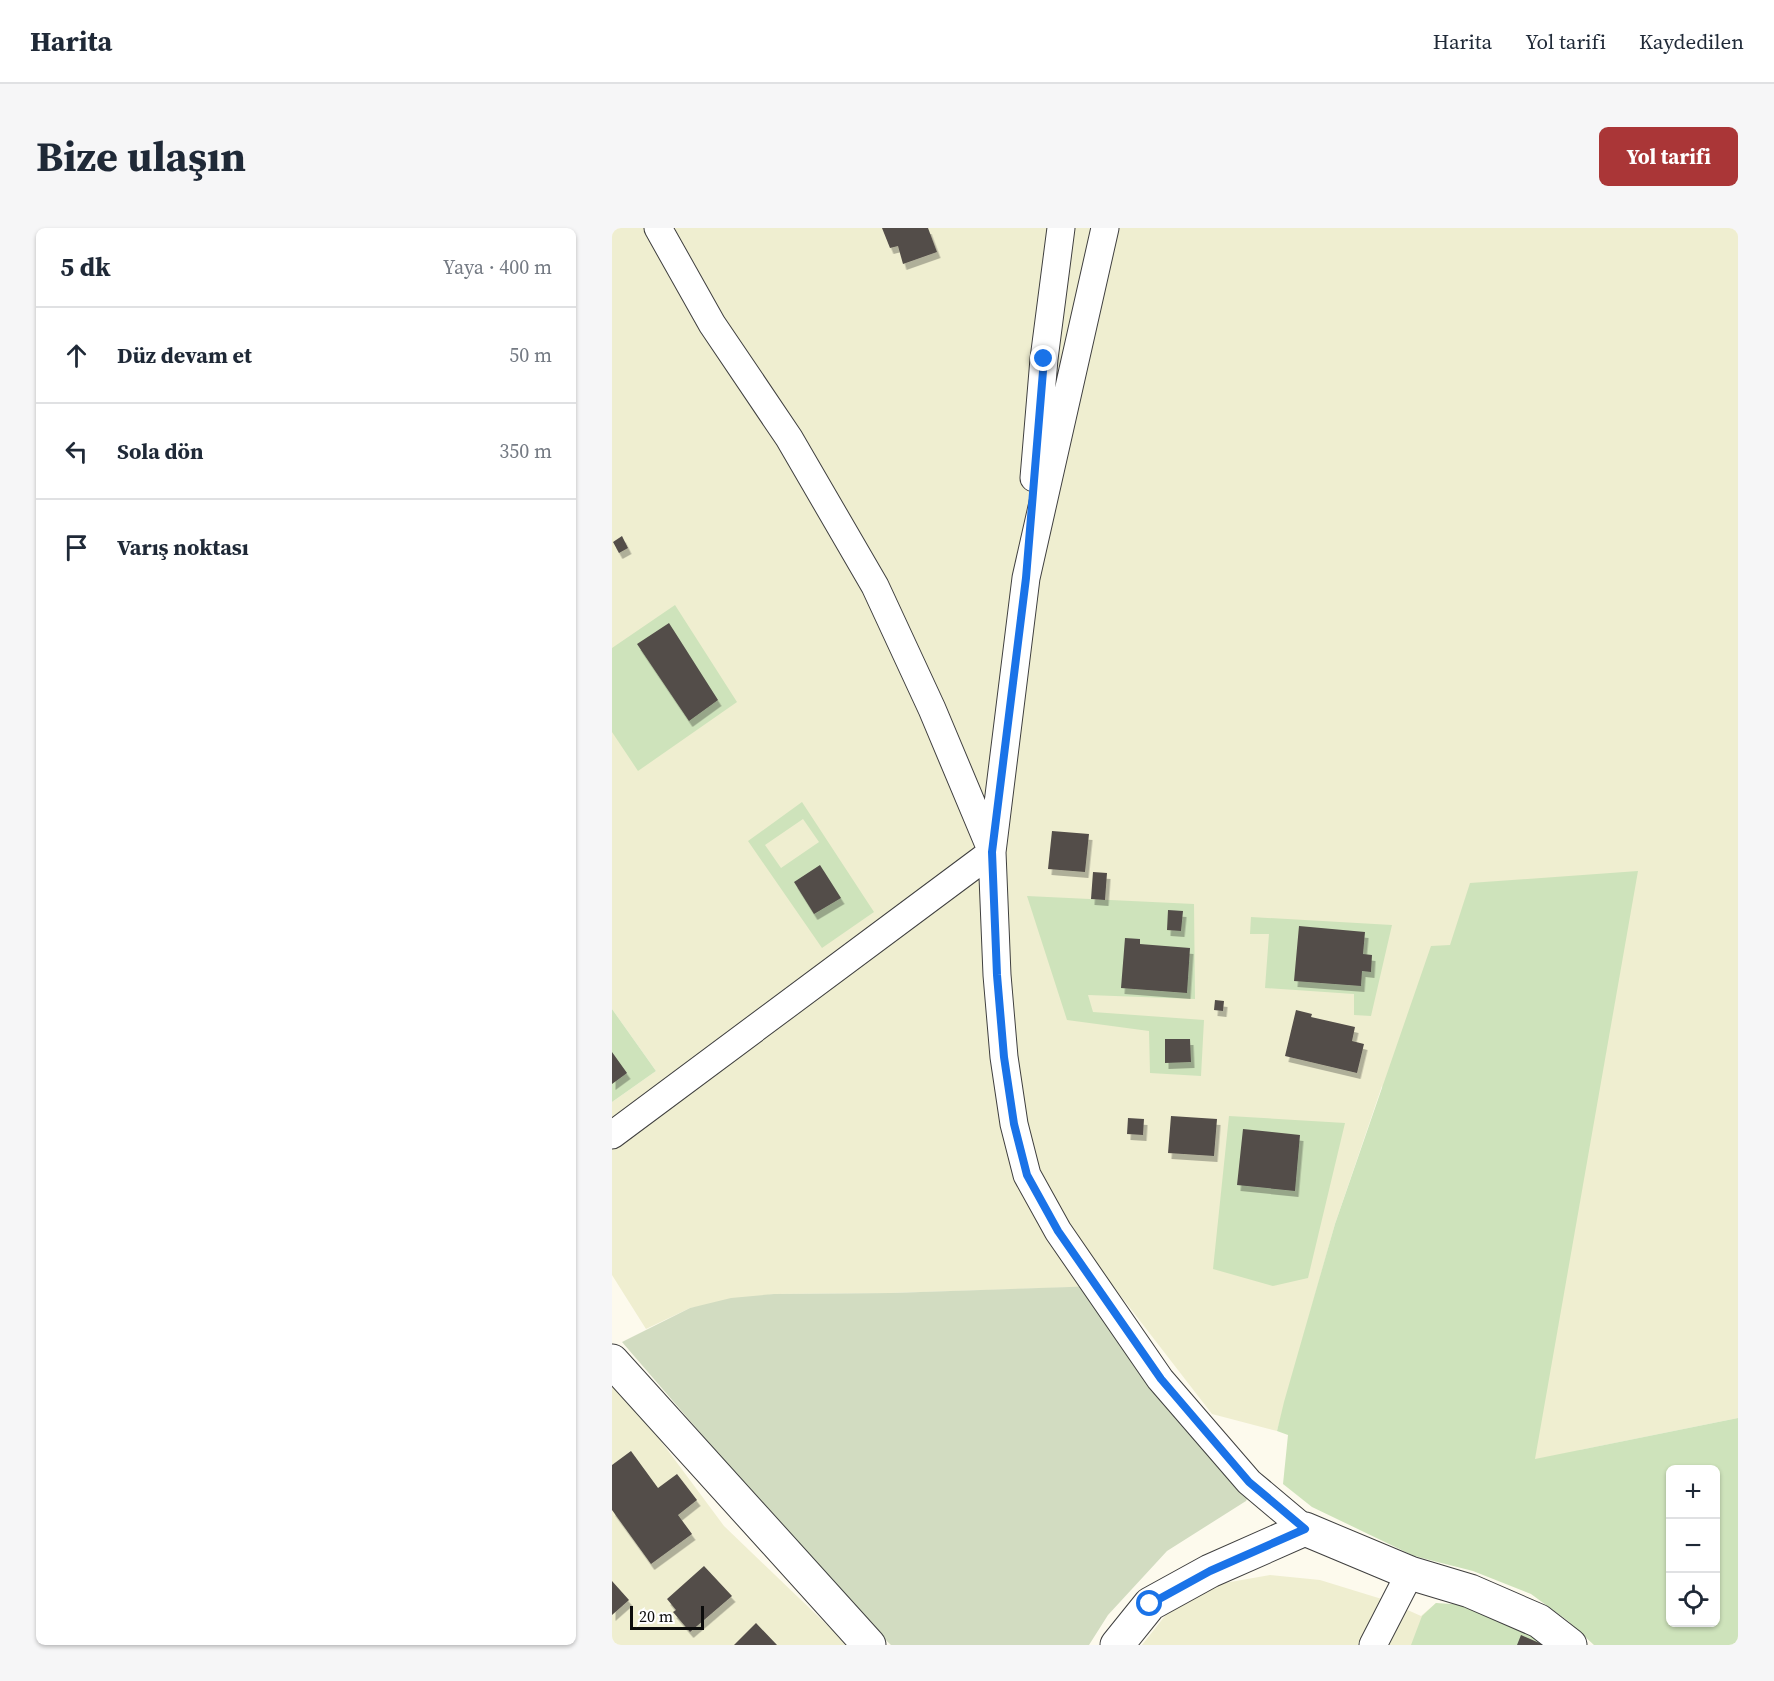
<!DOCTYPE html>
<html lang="tr">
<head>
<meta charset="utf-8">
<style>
  body { margin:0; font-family:"Source Serif 4",serif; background:#f6f6f7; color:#1f2937 }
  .controls { position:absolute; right:18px; bottom:18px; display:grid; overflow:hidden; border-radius:9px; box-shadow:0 2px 4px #0004 }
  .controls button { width:54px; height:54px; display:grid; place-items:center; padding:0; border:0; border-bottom:2px solid #e0e1e3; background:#fff; color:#1f2937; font:30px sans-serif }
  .scale { position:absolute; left:18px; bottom:15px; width:74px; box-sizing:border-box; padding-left:6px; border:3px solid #0c0c0c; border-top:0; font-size:16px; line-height:21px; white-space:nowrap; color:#0c0c0c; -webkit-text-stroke:4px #fff; paint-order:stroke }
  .stop { position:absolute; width:18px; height:18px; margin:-14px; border:4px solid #1a73e8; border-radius:50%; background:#fff }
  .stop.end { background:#1a73e8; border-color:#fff; box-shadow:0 2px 6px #0008 }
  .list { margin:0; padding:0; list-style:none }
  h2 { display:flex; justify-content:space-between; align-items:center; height:78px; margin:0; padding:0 24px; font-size:26px }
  h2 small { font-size:20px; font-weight:400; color:#747a83 }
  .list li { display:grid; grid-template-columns:39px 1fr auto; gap:18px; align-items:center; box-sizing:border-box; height:96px; padding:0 24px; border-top:2px solid #e0e1e3 }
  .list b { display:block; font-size:22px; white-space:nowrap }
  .list em { font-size:20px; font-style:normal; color:#747a83 }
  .icon { flex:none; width:33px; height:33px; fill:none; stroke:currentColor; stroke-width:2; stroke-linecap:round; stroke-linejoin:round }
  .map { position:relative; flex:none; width:1126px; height:1417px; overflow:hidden; border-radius:9px }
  header { display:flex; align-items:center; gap:36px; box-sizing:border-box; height:84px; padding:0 30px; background:#fff; border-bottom:2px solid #e0e1e3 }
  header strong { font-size:28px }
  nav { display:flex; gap:33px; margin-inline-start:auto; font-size:21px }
  .intro { display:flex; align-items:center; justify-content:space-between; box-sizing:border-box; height:144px; padding:0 36px }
  h1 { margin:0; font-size:42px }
  .button { padding:15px 27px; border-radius:9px; background:#aa3637; color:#fff; font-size:21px; font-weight:700 }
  main { display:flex; gap:36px; padding:0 36px }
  aside { flex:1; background:#fff; border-radius:9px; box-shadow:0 2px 4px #0004 }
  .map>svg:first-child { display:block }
</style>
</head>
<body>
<header>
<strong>Harita</strong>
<nav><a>Harita</a><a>Yol tarifi</a><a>Kaydedilen</a></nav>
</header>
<div class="intro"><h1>Bize ulaşın</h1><a class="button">Yol tarifi</a></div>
<main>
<aside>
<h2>5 dk<small>Yaya · 400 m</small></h2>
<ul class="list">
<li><svg class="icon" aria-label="ahead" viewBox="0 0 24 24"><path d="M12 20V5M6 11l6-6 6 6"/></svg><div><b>Düz devam et</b></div><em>50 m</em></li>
<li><svg class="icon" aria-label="left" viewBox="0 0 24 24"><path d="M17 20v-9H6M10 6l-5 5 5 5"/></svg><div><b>Sola dön</b></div><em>350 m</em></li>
<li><svg class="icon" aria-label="arrive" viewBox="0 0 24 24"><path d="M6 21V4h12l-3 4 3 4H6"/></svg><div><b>Varış noktası</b></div></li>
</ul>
</aside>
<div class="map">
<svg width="1126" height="1417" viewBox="0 0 1126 1417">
  <defs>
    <filter id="shadow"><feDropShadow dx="3.5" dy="6" stdDeviation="0" flood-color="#0004"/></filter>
  </defs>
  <rect width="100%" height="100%" fill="#fdfaed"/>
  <path fill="#efeed0" d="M0,0H1126V1190L968,1222L944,1384L770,858L723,996L665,1203L600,1186L501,1058L279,1065L162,1066L78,1080L34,1101L0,1047V874L44,843L0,781Z
    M0,1153L34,1193L112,1298L236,1417H0Z
    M658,1347L708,1352L773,1372L809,1388L824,1375L949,1417H530L567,1370L607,1356Z"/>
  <path fill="#cee3bb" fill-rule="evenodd" d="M63,377L125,474L26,543L0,504V420Z
    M190,574L262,684L210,720L136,613ZM191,591L207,614L169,640L153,617Z
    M1026,643L923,1231L1126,1190V1417H982L956,1393L919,1366L861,1343L802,1328L700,1279L671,1256L676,1207L665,1203L672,1174L723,996L819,718L838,717L858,655ZM1058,1242H1104V1394H1058Z
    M415,668L582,676L583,771L476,767L481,784L592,792L589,848L538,845L537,803L455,792Z
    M639,689L780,697L759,788L742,787V766L653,760L657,706H638Z
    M0,781L44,843L0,874Z
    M617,888L733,895L696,1050L661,1058L601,1041Z
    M824,1375L856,1377L949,1417H799L810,1388Z"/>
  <path fill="#d2dcc1" d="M488,1058L643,1254L634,1273L555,1323L496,1387L477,1417H279L236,1376L10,1114L78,1080L119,1070L162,1066L279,1065Z"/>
  <path fill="#534d49" filter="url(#shadow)" d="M270,0H316L325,24L291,36L286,18L278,20Z
    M10,308L16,320L7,325L1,314Z
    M57,395L106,472L77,493L25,416Z
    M440,603L477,606L473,644L436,641Z
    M208,637L229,670L202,686L182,654Z
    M481,644L495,645L493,672L479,671Z
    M556,682L571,683L569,703L555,702Z
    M687,698L753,704L751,726L760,727L759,744L750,743L749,758L682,753Z
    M513,710L528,711V716L578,720L575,765L509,760Z
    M603,772L612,773L611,783L602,782Z
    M684,782L700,786L699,789L743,799L740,813L752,816L745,845L673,828Z
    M553,811H578L579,834L553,835Z
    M0,824L15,845L0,856Z
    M559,888L605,891L602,928L556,925Z
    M516,890L532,891L531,907L515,906Z
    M631,901L688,907L683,963L625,957Z
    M19,1223L46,1260L65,1246L85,1272L66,1287L80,1306L39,1336L0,1282V1237Z
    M92,1338L120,1368L78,1404L61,1384L64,1382L55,1371Z
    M0,1353L17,1372L0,1387Z
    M144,1395L165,1417H122Z
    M909,1407L932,1417H905Z"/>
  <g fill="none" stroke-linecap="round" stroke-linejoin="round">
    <defs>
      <path id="minor" d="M493,0L414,350L380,624L385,747L392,829L402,896L415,947L446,1003L548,1151L637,1254L693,1301
        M422,250L432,131L449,0
        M0,907L380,624L320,481L263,358L177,210L100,96L46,0
        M761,1417L798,1345"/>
      <path id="tertiary" d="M0,1133L257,1417
        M505,1417L538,1376L598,1343L693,1301L798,1345L858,1363L927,1393L958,1417"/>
    </defs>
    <use href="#minor" stroke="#3f3f3f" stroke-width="29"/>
    <use href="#tertiary" stroke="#3f3f3f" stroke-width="35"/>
    <use href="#minor" stroke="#fff" stroke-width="27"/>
    <use href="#tertiary" stroke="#fff" stroke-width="33"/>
  </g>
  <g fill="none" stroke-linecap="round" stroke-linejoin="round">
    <path stroke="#1a73e8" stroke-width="8" d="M432,131L414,350L380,624L385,747L392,829L402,896L415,947L446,1003L549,1151L637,1254L693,1301L598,1343L538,1376"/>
  </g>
</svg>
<div class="controls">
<button>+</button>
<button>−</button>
<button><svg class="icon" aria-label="locate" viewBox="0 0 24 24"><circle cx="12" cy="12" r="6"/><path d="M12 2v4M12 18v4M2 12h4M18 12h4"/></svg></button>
</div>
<div class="scale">20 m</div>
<div class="stop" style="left:538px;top:1376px"></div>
<div class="stop end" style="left:432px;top:131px"></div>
</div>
</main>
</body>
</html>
